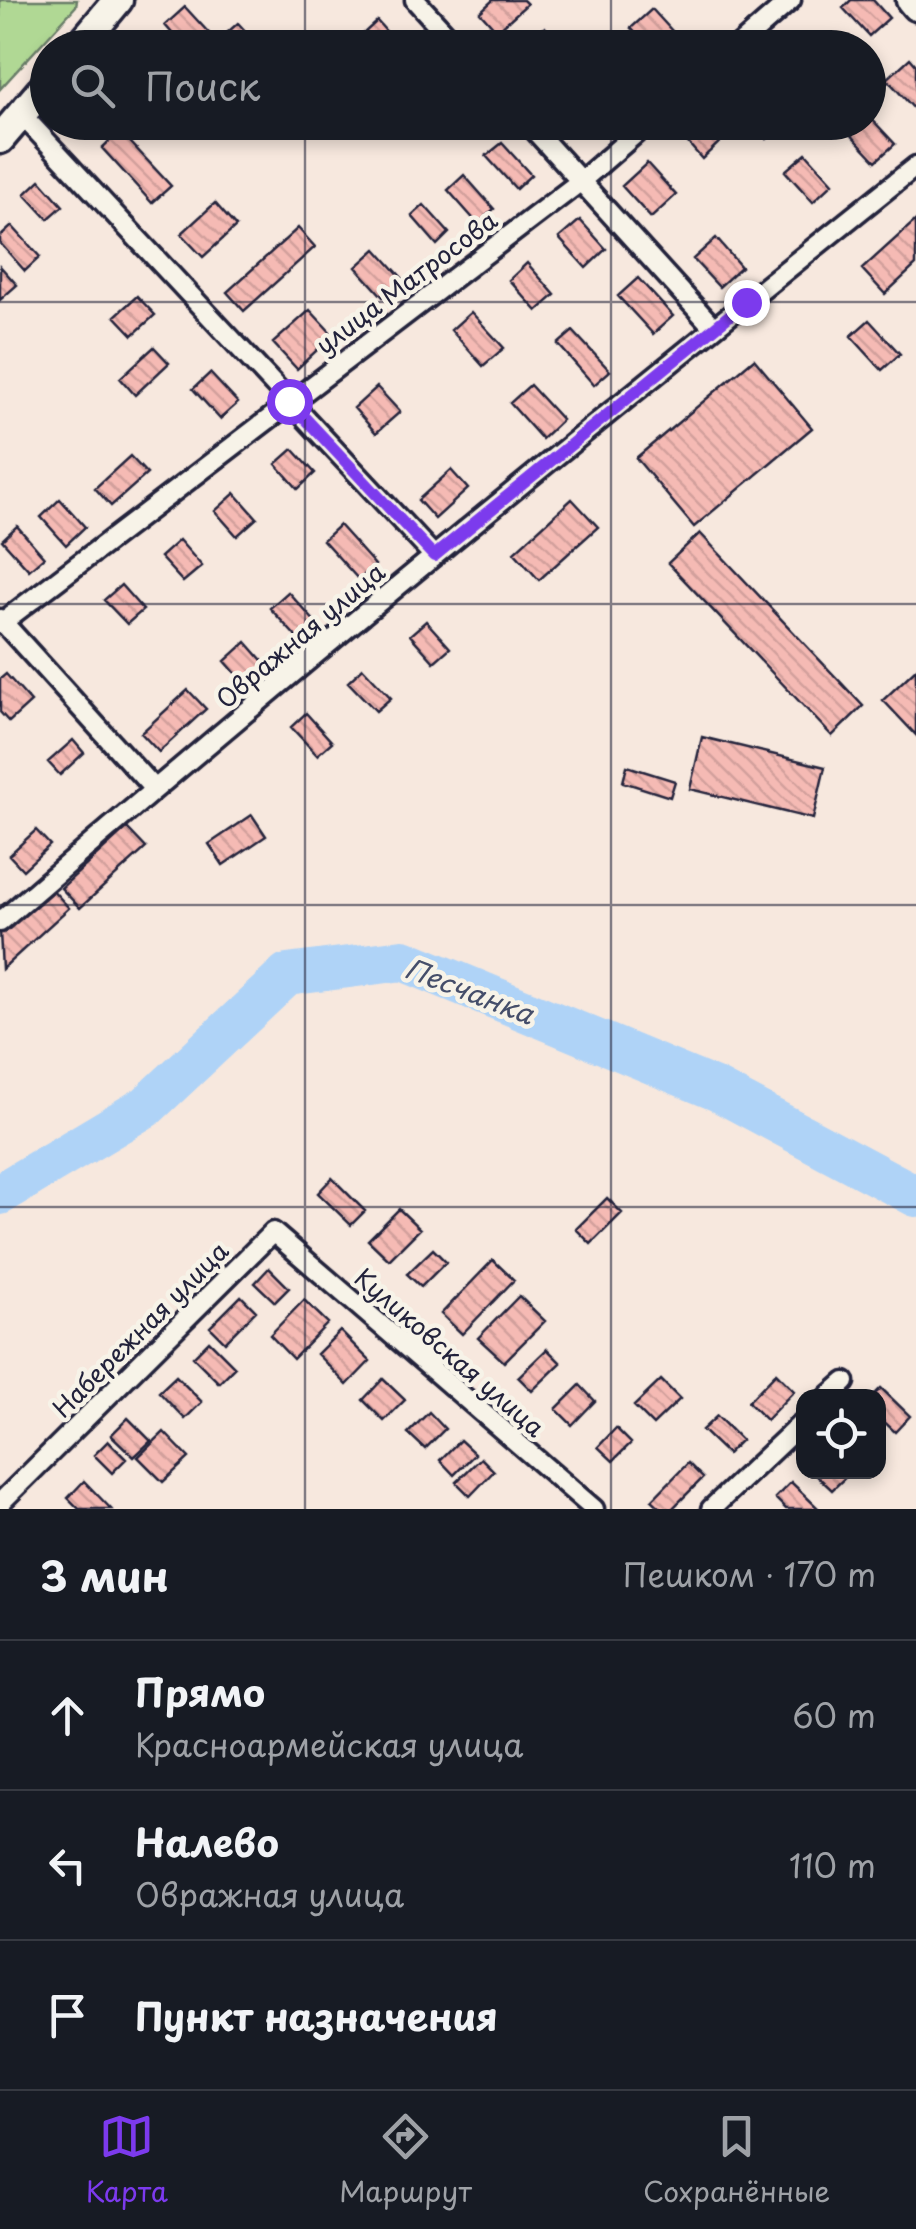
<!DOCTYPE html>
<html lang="ru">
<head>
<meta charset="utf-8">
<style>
  body { margin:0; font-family:"Playpen Sans",sans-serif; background:#242831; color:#f1f3f6 }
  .controls { position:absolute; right:30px; bottom:30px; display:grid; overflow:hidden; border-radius:20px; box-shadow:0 5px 15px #0003 }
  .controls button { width:90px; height:90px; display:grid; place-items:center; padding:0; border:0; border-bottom:2px solid #363941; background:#171b24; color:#f1f3f6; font:50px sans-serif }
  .stop { position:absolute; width:30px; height:30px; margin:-22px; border:8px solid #7c3aed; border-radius:50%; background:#fff }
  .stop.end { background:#7c3aed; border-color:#fff; box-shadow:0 2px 10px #0008 }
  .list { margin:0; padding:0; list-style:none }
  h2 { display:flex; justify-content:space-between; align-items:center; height:130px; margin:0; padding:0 40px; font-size:42px }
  h2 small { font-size:32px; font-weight:400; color:#9ea1a6 }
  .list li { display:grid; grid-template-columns:65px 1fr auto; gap:30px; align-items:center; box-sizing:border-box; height:150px; padding:0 40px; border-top:2px solid #363941 }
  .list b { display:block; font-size:38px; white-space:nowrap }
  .list p { margin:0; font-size:32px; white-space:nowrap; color:#9ea1a6 }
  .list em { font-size:32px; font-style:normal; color:#9ea1a6 }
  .icon { flex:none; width:55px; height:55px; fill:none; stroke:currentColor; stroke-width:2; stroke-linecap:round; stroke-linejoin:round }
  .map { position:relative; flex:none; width:916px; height:1509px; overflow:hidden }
  .search { position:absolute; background:#171b24; box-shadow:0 5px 15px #0003; left:30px; right:30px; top:30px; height:110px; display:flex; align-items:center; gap:25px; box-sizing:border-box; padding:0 35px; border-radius:55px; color:#9ea1a6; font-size:38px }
  .sheet { height:580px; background:#171b24 }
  nav { display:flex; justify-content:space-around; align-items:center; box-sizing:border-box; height:140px; border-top:2px solid #363941; background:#171b24; font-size:28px; color:#9ea1a6 }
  nav a { display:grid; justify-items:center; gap:5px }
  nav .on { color:#7c3aed }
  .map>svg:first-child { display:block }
</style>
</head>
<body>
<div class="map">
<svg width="916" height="1509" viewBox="0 0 916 1509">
  <defs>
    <pattern id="building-back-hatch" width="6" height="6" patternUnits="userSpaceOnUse" patternTransform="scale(2.5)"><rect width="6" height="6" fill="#f5bab4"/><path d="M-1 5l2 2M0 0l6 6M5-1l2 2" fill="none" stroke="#d2a09c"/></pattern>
  </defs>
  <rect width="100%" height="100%" fill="#f7e8de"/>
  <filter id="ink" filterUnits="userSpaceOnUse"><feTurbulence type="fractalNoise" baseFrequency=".01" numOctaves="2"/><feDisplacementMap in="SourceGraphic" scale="20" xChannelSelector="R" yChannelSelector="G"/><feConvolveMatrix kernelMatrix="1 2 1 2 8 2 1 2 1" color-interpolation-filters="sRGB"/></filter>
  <g filter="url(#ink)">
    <path fill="#b0d894" stroke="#697d68" stroke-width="2.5" d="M0,0H77L76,6L0,89Z"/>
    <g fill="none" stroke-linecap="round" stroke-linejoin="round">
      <path stroke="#afd3f7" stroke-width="42" d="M0,1194L147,1106L287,975L403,960L717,1090L916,1196"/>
    </g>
    <path fill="url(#building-back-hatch)" stroke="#22223b" stroke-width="2.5" d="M493,0H523L527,4L497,31L480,12Z
      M851,0H873L889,18L869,36L843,8Z
      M185,7L219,44L215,48H185L165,25Z
      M652,9L683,43L678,48H649L631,28Z
      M377,21L391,37L379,48H353L351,45Z
      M238,23L261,48H225L219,40Z
      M545,27L563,47L522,48Z
      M910,58L916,65V111L887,79Z
      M868,115L895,144L876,161L843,126L847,122H868Z
      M697,122H710L724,138L702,159L682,136Z
      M753,122H785L767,139Z
      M120,131L171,186L152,203L102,148Z
      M502,143L531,175L516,189L486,156Z
      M806,153L833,183L813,202L785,171Z
      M647,163L676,195L651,218L622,186Z
      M464,175L494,209L478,224L448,190Z
      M40,180L63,206L48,219L25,194Z
      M215,203L236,227L203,257L181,234Z
      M424,205L449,233L437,245L412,216Z
      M580,220L606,249L586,268L559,238Z
      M916,220V265L885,294L862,269Z
      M12,226L40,257L25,271L0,243V237Z
      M298,228L315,247L244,311L227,292Z
      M716,238L741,267L719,287L693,259Z
      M376,249L403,279L383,297L356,267Z
      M527,263L555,295L537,311L509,280Z
      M0,266L17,285L0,300Z
      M638,278L673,316L653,334L618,296Z
      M137,296L155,315L133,335L115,316Z
      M310,310L333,335L297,369L273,343Z
      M471,312L504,348L483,366L451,330Z
      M869,320L900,354L882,370L851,336Z
      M573,331L610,371L594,385L558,344Z
      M154,347L169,363L135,395L120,378Z
      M754,359L812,428L694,527L636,458Z
      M210,373L238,403L220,419L193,389Z
      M530,385L562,420L542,439L510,403Z
      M377,387L400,412L376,433L354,408Z
      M293,449L315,473L298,489L276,464Z
      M130,456L147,474L111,506L95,488Z
      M451,470L468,489L435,519L418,500Z
      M235,493L257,518L237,536L215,511Z
      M60,499L85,527L66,545L41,517Z
      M572,499L598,527L539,580L514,552Z
      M339,525L375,565L359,580L323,540Z
      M17,526L44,557L29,570L2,540Z
      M700,533L863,706L832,736L668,563Z
      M179,540L202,566L183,582L160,557Z
      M121,585L143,610L127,624L104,600Z
      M288,592L318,625L300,641L270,608Z
      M426,621L450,648L434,662L410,635Z
      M246,642L267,666L246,685L225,661Z
      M363,668L391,698L376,711L348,682Z
      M916,669V735L883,700Z
      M6,674L31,702L9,722L0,712V679Z
      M188,690L206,709L159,752L141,733Z
      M306,713L332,742L317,755L291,727Z
      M702,737L825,767L813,819L690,789Z
      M73,740L84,753L60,775L48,762Z
      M627,766L675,781L670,797L623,782Z
      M252,815L266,836L223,865L209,844Z
      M127,828L146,848L80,908L61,888Z
      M36,830L50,845L23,870L9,855Z
      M50,887L69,908L2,969L0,932Z
      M332,1178L365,1211L351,1225L318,1193Z
      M607,1198L622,1213L591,1244L576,1229Z
      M399,1209L420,1229L389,1260L368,1240Z
      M433,1249L446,1262L421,1287L407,1274Z
      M493,1260L514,1280L462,1334L441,1314Z
      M269,1268L289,1288L275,1302L255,1283Z
      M241,1296L256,1311L225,1342L210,1327Z
      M519,1296L545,1321L504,1362L478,1338Z
      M304,1300L328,1323L293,1359L270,1335Z
      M340,1331L370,1361L347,1385L317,1354Z
      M209,1341L235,1367L219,1383L193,1357Z
      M547,1349L561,1363L532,1391L518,1377Z
      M776,1373L794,1391L766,1420L748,1402Z
      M176,1376L202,1402L185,1419L159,1392Z
      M383,1379L405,1400L384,1421L363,1400Z
      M661,1380L680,1399L653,1425L634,1406Z
      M580,1385L595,1401L572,1425L556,1409Z
      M881,1388L910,1416L895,1432L878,1416V1396H873Z
      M429,1412L445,1429L425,1449L408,1433Z
      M717,1416L741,1440L727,1454L702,1430Z
      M128,1418L151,1441L134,1457L111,1435Z
      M616,1428L631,1443L613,1461L598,1447Z
      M164,1432L189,1458L163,1482L138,1457Z
      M460,1440L475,1454L454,1475L440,1460Z
      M108,1441L126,1459L112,1473L94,1455Z
      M481,1458L494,1471L470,1496L456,1482Z
      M688,1463L703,1478L672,1509H662L652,1500Z
      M813,1472H851L832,1490Z
      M84,1481L111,1509H79L68,1498Z
      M791,1482L819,1509H786L775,1498Z"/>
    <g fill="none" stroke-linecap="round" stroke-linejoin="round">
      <defs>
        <path id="street" d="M415,0L459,48
          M736,48L791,0
          M21,114L434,556
          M527,122L713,327
          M0,619L154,789
          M0,624L581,181L649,122
          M0,922C299,663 607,413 916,166
          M829,1396L845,1382
          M0,1503L273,1232L594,1509
          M711,1509L804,1421"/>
        <path id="secondary" d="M911,0L916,6
          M78,48L118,0
          M0,139L48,83"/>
      </defs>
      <use href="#street" stroke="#22223b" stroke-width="25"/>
      <use href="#secondary" stroke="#22223b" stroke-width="35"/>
      <use href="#street" stroke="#f7f3e8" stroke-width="18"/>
      <use href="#secondary" stroke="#f7f3e8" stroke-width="28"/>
    </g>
  </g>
  <g fill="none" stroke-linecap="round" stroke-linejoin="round" filter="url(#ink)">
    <path stroke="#7c3aed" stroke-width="12" d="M289,401L434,556L746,302"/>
  </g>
  <path fill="none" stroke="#22223b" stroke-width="2.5" stroke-opacity="0.55" d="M305,0V48M611,0V48M305,122V1509M611,122V1509M0,302H916M0,604H916M0,905H916M0,1207H916"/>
  <g text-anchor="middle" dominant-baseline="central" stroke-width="9" stroke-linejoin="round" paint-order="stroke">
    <g font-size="25" fill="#22223b" stroke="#f7f3e8">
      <text transform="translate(406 282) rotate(-37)">улица Матросова</text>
      <text transform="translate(300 635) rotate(-40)">Овражная улица</text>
      <text transform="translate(140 1329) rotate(-45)">Набережная улица</text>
      <text transform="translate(450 1352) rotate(41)">Куликовская улица</text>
    </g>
    <g font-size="28" font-style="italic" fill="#454e6a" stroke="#f7f3e8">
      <text transform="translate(470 990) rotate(21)">Песчанка</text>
    </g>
  </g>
</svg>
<div class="controls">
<button><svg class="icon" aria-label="locate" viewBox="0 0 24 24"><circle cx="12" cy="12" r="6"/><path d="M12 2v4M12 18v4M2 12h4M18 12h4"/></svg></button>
</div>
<div class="stop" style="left:289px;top:401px"></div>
<div class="stop end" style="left:746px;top:302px"></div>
<div class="search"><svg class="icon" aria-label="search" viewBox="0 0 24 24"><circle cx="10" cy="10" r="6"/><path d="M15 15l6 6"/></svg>Поиск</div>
</div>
<section class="sheet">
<h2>3 мин<small>Пешком · 170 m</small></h2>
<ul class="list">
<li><svg class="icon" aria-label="ahead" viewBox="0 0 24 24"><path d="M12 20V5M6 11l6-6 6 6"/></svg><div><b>Прямо</b><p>Красноармейская улица</p></div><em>60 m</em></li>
<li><svg class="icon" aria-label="left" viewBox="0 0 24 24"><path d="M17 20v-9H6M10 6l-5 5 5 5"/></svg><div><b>Налево</b><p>Овражная улица</p></div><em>110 m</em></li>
<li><svg class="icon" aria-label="arrive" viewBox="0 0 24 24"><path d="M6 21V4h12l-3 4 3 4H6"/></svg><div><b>Пункт назначения</b></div></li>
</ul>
</section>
<nav>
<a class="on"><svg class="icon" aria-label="map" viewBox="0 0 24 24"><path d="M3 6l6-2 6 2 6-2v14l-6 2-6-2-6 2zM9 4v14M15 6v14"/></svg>Карта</a>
<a><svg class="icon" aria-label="directions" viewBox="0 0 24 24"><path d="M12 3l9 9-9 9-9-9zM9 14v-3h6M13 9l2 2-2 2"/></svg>Маршрут</a>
<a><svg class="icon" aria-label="saved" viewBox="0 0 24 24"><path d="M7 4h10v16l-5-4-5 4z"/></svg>Сохранённые</a>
</nav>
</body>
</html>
